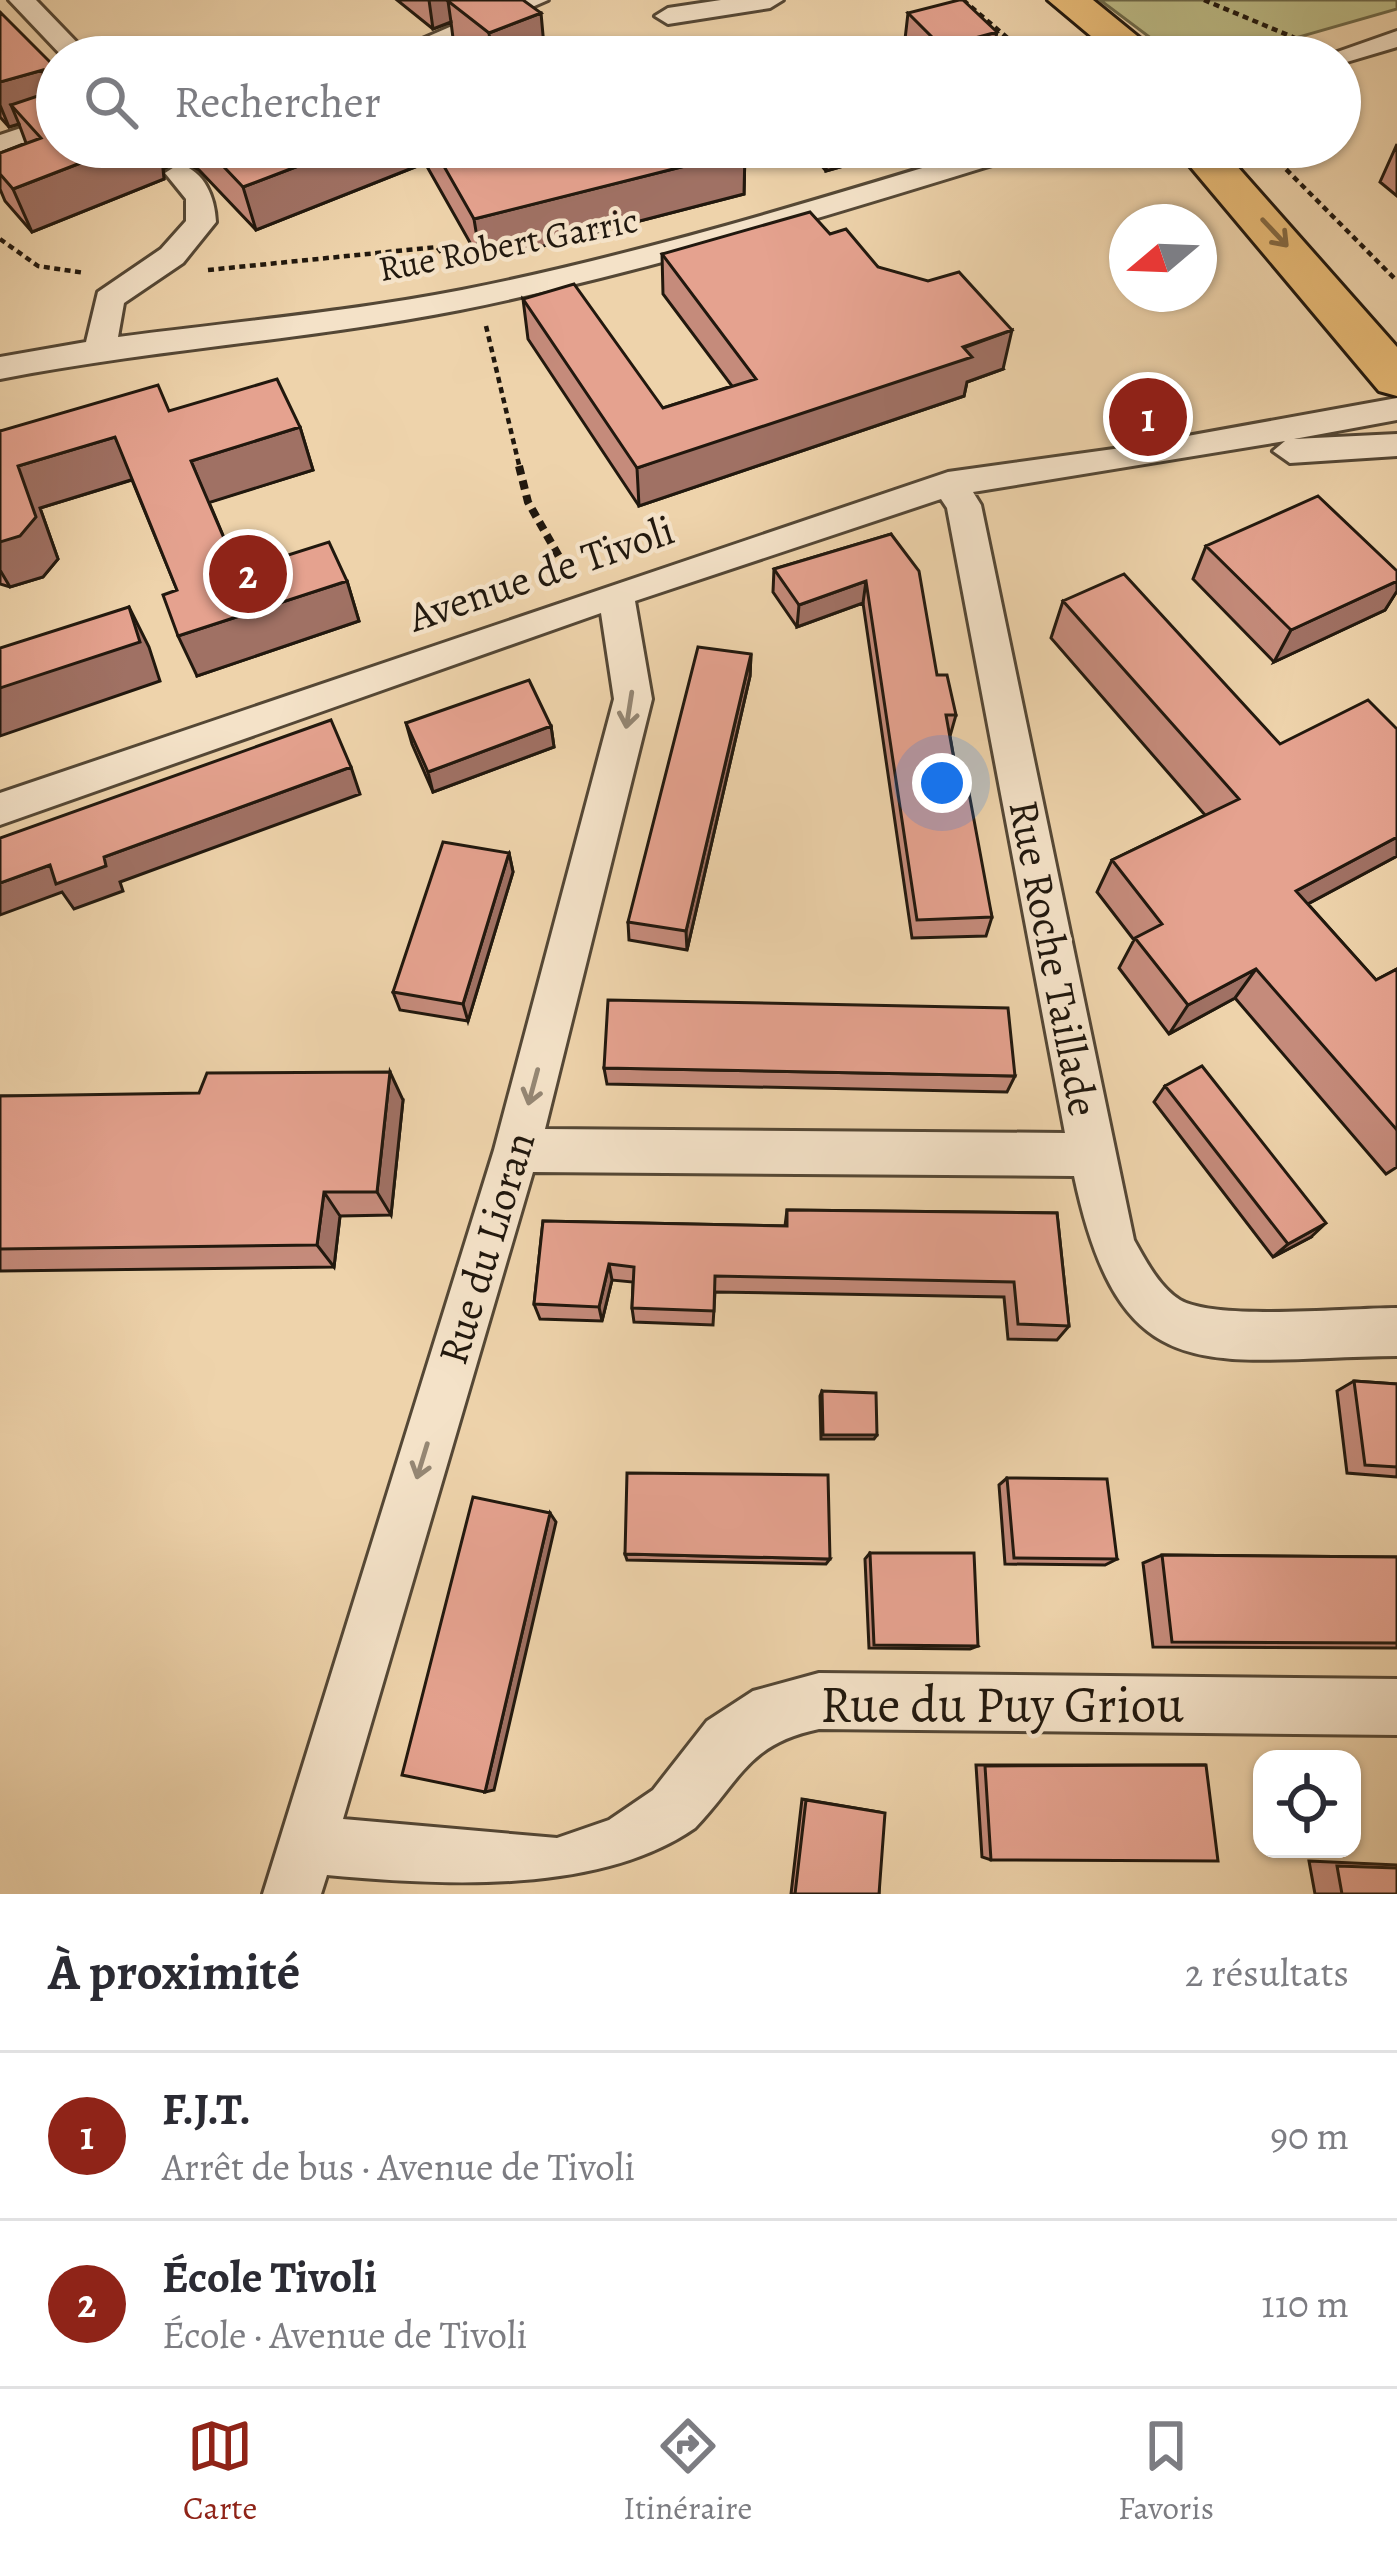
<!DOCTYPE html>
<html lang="fr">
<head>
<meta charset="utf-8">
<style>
  body { margin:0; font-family:Alegreya,serif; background:#f2f2f3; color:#2b2b33 }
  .controls { position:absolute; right:36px; bottom:36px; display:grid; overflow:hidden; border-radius:24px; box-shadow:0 3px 9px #0004 }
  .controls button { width:108px; height:108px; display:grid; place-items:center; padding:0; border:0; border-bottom:3px solid #e1e1e2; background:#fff; color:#2b2b33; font:60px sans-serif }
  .compass { position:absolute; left:1109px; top:204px; width:108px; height:108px; border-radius:50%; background:#fff; box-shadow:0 3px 9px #0004; rotate:251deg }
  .you { position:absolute; left:942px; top:783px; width:42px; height:42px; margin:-30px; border:9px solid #fff; border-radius:50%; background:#1a73e8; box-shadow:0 0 0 18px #1a73e833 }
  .badge { display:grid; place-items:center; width:78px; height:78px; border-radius:50%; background:#8f2418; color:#fff; font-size:39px; font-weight:700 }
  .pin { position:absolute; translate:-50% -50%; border:6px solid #fff; box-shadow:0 3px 12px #0006 }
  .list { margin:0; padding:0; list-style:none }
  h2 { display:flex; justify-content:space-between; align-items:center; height:156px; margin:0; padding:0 48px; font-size:51px }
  h2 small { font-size:39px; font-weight:400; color:#7c7c81 }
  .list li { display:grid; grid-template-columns:78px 1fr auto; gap:36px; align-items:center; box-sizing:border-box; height:168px; padding:0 48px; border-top:3px solid #e1e1e2 }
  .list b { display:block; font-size:45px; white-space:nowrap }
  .list p { margin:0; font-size:39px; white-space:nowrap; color:#7c7c81 }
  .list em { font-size:39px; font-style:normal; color:#7c7c81 }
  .icon { flex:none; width:66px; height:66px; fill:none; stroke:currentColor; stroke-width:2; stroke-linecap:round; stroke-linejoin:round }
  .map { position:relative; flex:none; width:1397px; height:1894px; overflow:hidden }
  .search { position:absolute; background:#fff; box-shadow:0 3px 9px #0004; left:36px; right:36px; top:36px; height:132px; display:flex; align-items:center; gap:30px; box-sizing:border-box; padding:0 42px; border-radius:66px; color:#7c7c81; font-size:45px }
  .sheet { height:492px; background:#fff }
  nav { display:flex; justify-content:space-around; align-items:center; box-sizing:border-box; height:168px; border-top:3px solid #e1e1e2; background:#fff; font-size:33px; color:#7c7c81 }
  nav a { display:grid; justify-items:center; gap:6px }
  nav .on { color:#8f2418 }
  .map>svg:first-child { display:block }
</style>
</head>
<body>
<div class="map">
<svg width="1397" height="1894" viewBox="0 0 1397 1894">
  <rect width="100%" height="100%" fill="#eed3ab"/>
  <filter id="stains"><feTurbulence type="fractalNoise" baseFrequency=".00167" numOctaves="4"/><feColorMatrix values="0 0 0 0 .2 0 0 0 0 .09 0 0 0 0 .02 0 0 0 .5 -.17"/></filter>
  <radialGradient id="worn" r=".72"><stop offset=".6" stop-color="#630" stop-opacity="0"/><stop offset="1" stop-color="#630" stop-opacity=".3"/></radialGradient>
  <path fill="#bcbb86" stroke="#6e6a4a" stroke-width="3" d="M1100,0H1397V9L1229,57H1176Z"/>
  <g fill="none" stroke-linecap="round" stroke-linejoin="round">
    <defs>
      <path id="street" d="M9,0H36L91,57H63Z
        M512,0H548L417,57H381Z
        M721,0H783L770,8L668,24L655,16L668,8Z
        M1397,31V47L1340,64V57H1323Z
        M57,116V134L0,153V135Z
        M991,147H1035L1031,153C842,211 653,271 460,310C308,340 152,349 0,379V357L86,342L98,292L161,249L186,221V199L165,173L179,164C205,171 215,198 216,222L183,263L124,303L118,337C233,322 349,312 462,290C642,254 817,200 991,147Z
        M1397,398V420L1294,439L1397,434V456L1290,463L1273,451L1285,441L973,492L981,505L1134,1240C1145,1260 1160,1288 1180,1300C1216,1321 1350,1308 1397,1308V1356C1208,1358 1121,1397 1074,1176L533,1172L343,1819L557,1838L609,1820L653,1790L707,1721L753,1691L819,1673L1397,1679V1735L819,1729C747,1744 741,1780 695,1828C600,1894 446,1886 327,1875L321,1894H263L494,1150L614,699L601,613L0,825V793L948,472L1121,448ZM941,499L947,508L1065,1133L545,1129L652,699L635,601Z"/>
      <path id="primary" d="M1048,0H1093L1163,57H1116Z
        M1174,147H1220L1397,347V396L1379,391Z"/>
    </defs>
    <use href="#street" stroke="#544735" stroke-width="6"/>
    <use href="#primary" stroke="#21180e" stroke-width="6"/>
    <path stroke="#21180e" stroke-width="4.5" stroke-dasharray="6 4.5" stroke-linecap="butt" d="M963,0L1030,57
      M1204,0L1295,38
      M1264,147L1397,281
      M0,239L38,266L85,273
      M208,270L437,247L452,266
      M486,326L520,469"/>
    <path stroke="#21180e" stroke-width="8" stroke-dasharray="9 6" stroke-linecap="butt" d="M519,466L528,502L570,576"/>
    <use href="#street" fill="#f4e2c8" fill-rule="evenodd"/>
    <use href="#primary" fill="#e7ba76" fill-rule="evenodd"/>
  </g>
  <path fill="#c58b7b" stroke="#21180e" stroke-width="3" d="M397,0H523L545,57H468L454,46L451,22L433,29Z
    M0,12L57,147H741L745,151L744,194L481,262L425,163L256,230L199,170L181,160L163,169L164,179L32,232L5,201L0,189V153L26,143L19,124L9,127L0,117Z
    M908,13L992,57H912L904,48Z
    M1397,144V196L1380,182Z
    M806,147H896V151L826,171Z
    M830,234L878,267L1003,369L967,382L964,396L639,506L528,339L523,299L663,408L732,386L663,294L662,254Z
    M169,411L300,427L313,470L209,502L238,571L347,581L359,621L197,676L177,590L132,480L40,508L58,559L43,577L10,587L0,584V431Z
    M891,534L937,675L956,715L950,736L960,793L992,917L986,936L912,938L863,603L797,627L773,592L774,569Z
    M1206,546L1397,571V591L1385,610L1274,662L1193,579Z
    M1063,601L1280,744L1397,729V856L1308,904L1376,980L1397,969V1167L1386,1174L1235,998L1169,1034L1119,968L1134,940L1097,892L1112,860L1205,815L1051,638Z
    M751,654L750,676L687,950L629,940L628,922Z
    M406,723L551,726L554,747L433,792L412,744Z
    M509,853L513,872L468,1021L400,1010L393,992Z
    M604,1068L1015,1076L1007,1092L607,1084Z
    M1165,1086L1311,1237L1273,1257L1154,1102Z
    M0,1096L403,1100L391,1215L340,1216L334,1267L0,1271Z
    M787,1210L1057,1213L1069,1326L1057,1340L1008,1339L1004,1297L715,1292L713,1325L634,1322L632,1308L633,1282L612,1280L602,1321L540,1319L534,1304L543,1221L785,1226Z
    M1354,1381L1397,1384V1477L1347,1473L1337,1391Z
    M822,1391L877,1435L874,1439H821L820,1396Z
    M1007,1478L1117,1559L1105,1565L1005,1564L999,1485Z
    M870,1553L978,1646L970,1649L869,1648L865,1559Z
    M625,1554L830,1559L826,1564L627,1560Z
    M1162,1555L1397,1557V1648L1153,1647L1143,1563Z
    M976,1765H1206L991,1860L982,1857Z
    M802,1799L879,1812V1894H791Z
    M1309,1861L1397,1865V1894H1315Z"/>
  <path fill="#a07164" stroke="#21180e" stroke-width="3" d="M429,0H480L448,1L451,22L433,29Z
    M541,13L545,57H492L489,33Z
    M997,32L992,57H941L942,47Z
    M43,70L57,106L11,105L19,124L9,127L0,105V82Z
    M122,147H176L181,160L163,169L164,179L32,232L13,189Z
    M348,147H422L425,163L256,230L243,187Z
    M828,147H896V151L826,171Z
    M745,151L744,194L481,262L474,219Z
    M1012,330L1003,369L967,382L964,396L639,506L637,468Z
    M300,427L313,470L208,503L191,461Z
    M115,437L134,479L40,508L58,559L43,577L10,587L0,570V542L18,466Z
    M347,581L359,621L197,676L178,636Z
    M866,581L863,603L797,627L799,605Z
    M1397,581V591L1385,610L1274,662L1291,630Z
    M129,607L149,647L160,681L0,736V688Z
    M751,654L750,676L687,950L686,931Z
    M551,726L554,747L433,792L428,772Z
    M351,767L360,794L120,882L123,891L74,909L62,892L0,915V883L50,865L104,857Z
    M1397,837V856L1274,922L1296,891Z
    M509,853L513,872L468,1021L463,1004Z
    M1256,969L1235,998L1169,1034L1188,1005Z
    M390,1072L403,1100L391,1215L377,1192Z
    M324,1192L340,1216L334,1267L317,1245Z
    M1326,1223L1311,1237L1273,1257L1288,1244Z
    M609,1264L612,1280L602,1321L599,1307Z
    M550,1513L556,1522L494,1790L485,1792Z"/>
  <path fill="#e5a28f" stroke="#21180e" stroke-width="3" d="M451,0H523L541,13L489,33L448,1Z
    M959,0H963L997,32L942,47L908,13Z
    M0,12L57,69V147H122L13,189L0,174V153L41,138L11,105L44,94L43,70L0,82Z
    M491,51L499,57H474Z
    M205,147H348L243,187Z
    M433,147H741L745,151L474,219Z
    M810,212L830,234L846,229L878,267L928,281L959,272L1012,330L963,347L972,357L637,468L523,299L574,284L663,408L756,379L662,254Z
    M277,379L300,427L191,461L238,571L329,542L347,581L178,636L163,595L177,590L115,437L18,466L36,517L20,536L0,542V431L158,385L169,411Z
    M1318,496L1397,571V581L1291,630L1206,546Z
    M891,534L919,571L937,675H947L956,715H946L960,793H969L992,917L917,920L866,581L799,605L774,569Z
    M1124,574L1280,744L1368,700L1397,729V837L1296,891L1376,980L1397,969V1130L1256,969L1188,1005L1135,938L1162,924L1112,860L1239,799L1063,601Z
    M129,607L140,642L0,688V648Z
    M698,647L751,654L686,931L628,922Z
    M529,680L551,726L428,772L406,723Z
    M331,720L351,767L104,857L106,866L56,884L50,865L0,883V838Z
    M443,842L509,853L463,1004L393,992Z
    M608,1000L1008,1008L1015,1076L604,1068Z
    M1202,1066L1326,1223L1288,1244L1165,1086Z
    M390,1072L377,1192H324L317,1245L0,1249V1096L199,1093L207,1073Z
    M787,1210L1057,1213L1069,1326L1018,1324L1014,1282L715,1276L714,1311L632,1308L634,1267L609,1264L599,1307L534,1304L543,1221L787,1226Z
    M1354,1381L1397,1384V1467L1365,1465Z
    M822,1391L876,1393L877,1435H823Z
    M627,1473L828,1475L830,1559L625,1554Z
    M1007,1478L1107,1479L1117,1559L1014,1558Z
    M473,1497L550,1513L485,1792L402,1775Z
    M870,1553H974L978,1646L874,1645Z
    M1162,1555L1397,1557V1643L1172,1642Z
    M1206,1765L1218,1861L991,1860L985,1766Z
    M806,1800L885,1813L879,1894H795Z
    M1337,1866L1397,1868V1894H1342Z"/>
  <defs><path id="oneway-shaft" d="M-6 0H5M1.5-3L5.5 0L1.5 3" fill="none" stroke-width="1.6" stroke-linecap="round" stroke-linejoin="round" transform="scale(3)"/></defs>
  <use stroke="#846942" href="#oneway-shaft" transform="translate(1275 233) rotate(47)"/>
  <g stroke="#958774">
    <use href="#oneway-shaft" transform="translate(629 710) rotate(99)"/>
    <use href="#oneway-shaft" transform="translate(533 1087) rotate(105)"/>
    <use href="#oneway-shaft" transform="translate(422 1461) rotate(107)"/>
  </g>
  <g text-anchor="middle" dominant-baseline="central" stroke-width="9" stroke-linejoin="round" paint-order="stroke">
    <g font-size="36" fill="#21180e" stroke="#f4e2c8">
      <text transform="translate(508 244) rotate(-11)">Rue Robert Garric</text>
    </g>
    <g font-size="42" fill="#21180e" stroke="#f4e2c8">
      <text transform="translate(541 573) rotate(-19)">Avenue de Tivoli</text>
      <text transform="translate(1054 958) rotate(79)">Rue Roche Taillade</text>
      <text transform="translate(486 1248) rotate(-73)">Rue du Lioran</text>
    </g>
    <g font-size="51" fill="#21180e" stroke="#f4e2c8">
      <text x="1002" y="1705">Rue du Puy Griou</text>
    </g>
  </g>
  <rect width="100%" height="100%" filter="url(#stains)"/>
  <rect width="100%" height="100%" fill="url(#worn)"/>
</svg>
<div class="controls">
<button><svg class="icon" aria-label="locate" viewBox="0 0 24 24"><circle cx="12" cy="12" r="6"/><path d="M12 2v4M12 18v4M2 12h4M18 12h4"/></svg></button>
</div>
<svg class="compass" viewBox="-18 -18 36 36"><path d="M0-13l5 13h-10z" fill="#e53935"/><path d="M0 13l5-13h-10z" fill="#7c7c81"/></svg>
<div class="you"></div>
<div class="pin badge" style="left:1148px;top:417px">1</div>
<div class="pin badge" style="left:248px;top:574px">2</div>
<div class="search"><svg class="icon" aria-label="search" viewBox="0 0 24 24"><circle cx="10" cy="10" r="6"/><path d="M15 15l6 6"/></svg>Rechercher</div>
</div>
<section class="sheet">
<h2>À proximité<small>2 résultats</small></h2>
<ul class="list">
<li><span class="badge">1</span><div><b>F.J.T.</b><p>Arrêt de bus · Avenue de Tivoli</p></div><em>90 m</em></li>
<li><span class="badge">2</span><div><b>École Tivoli</b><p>École · Avenue de Tivoli</p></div><em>110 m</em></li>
</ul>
</section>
<nav>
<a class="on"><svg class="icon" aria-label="map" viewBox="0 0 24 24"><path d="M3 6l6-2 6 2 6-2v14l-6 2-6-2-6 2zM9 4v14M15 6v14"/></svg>Carte</a>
<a><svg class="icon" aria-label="directions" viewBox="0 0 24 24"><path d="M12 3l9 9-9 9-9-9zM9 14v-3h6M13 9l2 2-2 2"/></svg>Itinéraire</a>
<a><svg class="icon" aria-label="saved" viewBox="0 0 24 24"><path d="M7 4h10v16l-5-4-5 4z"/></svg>Favoris</a>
</nav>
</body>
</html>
